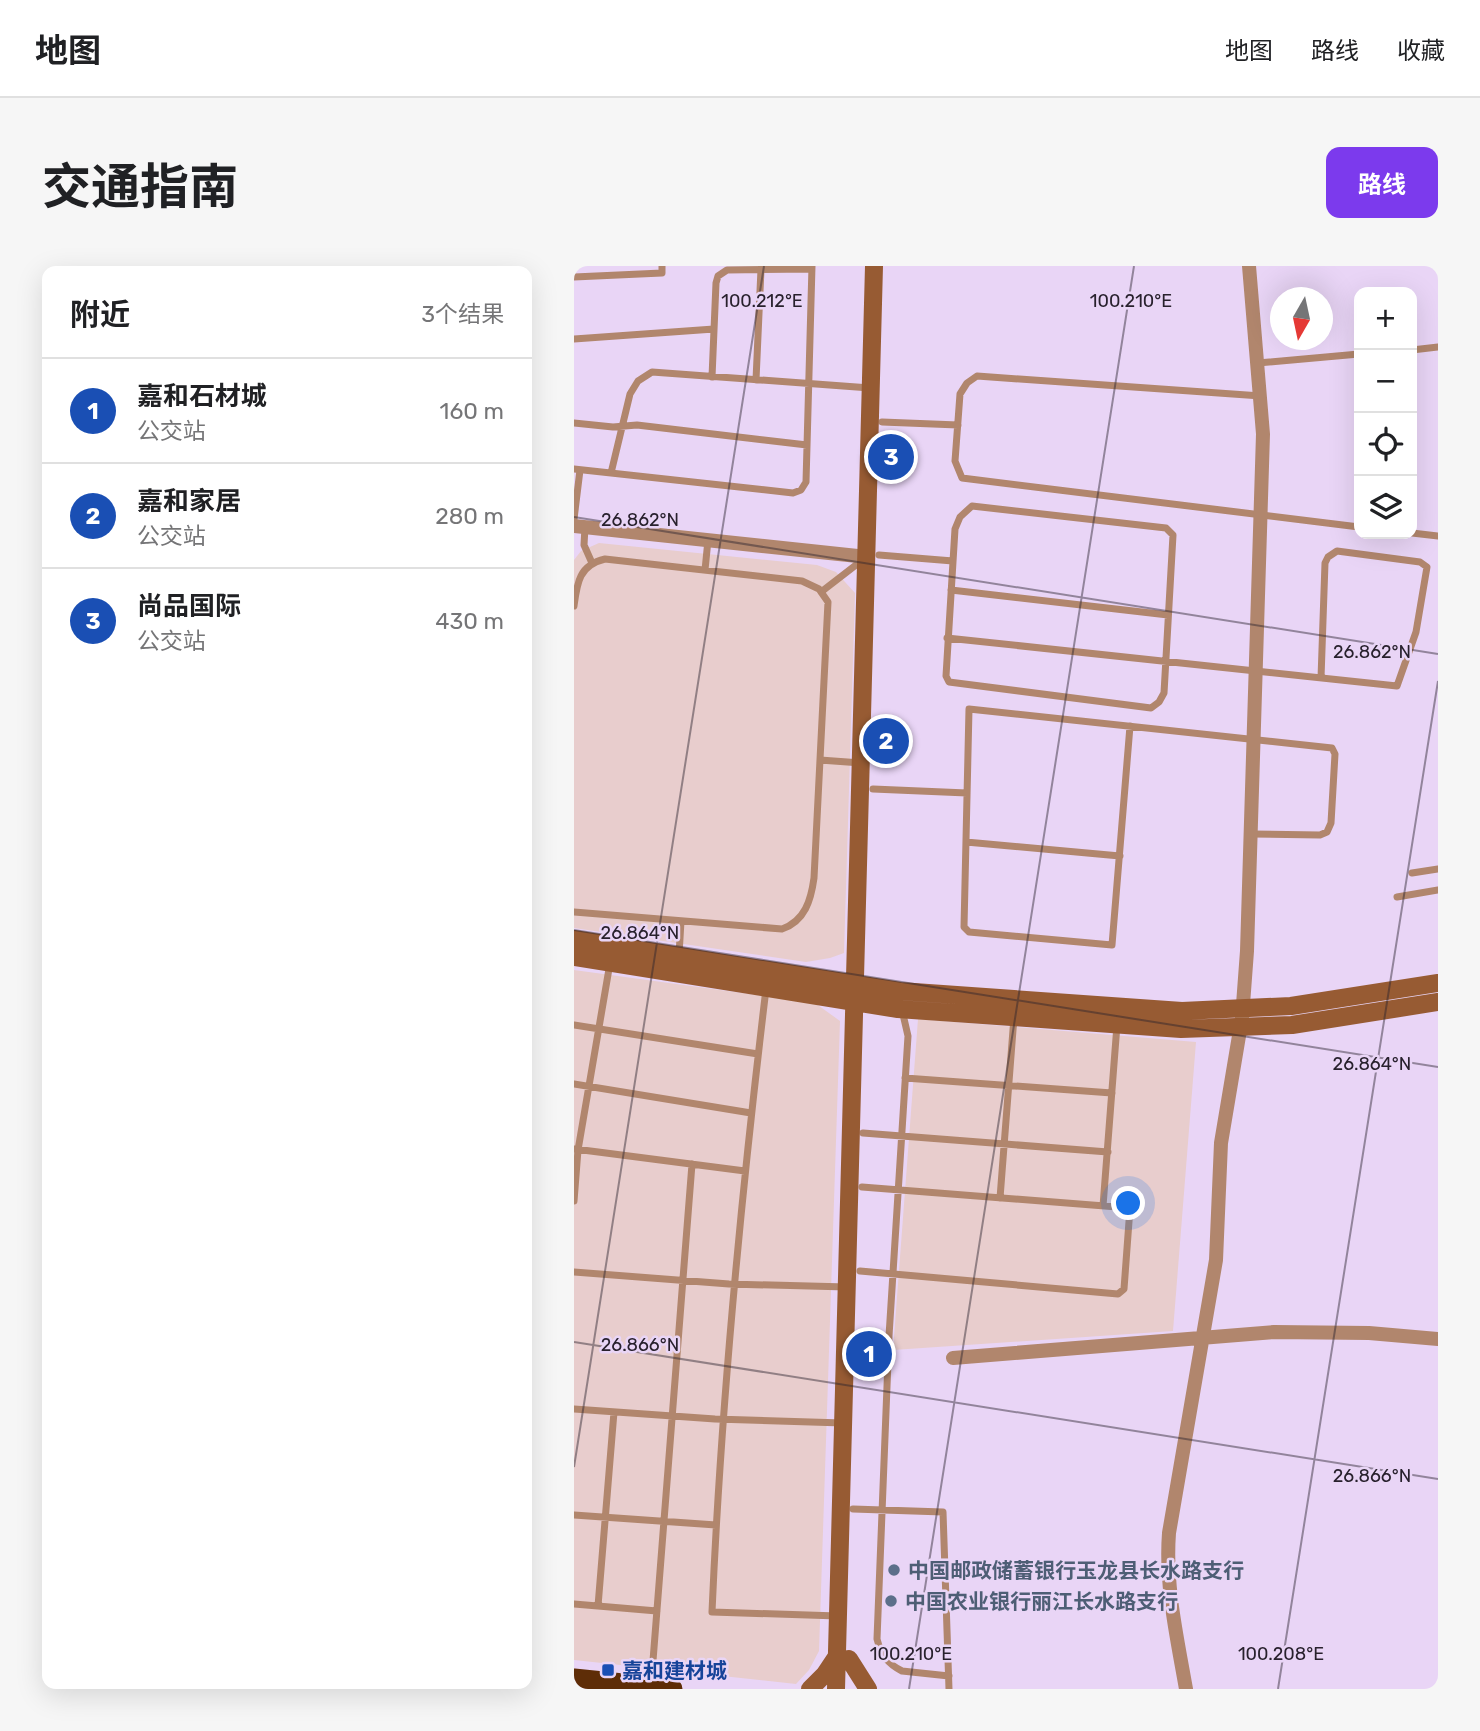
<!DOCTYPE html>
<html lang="zh">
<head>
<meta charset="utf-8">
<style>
  body { margin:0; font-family:Rubik,"Noto Sans SC",sans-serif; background:#f6f6f6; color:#202124 }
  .controls { position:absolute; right:21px; top:21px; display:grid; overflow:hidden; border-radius:14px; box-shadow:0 7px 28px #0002 }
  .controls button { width:63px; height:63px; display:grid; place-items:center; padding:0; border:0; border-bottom:2px solid #e0e0e0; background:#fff; color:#202124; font:35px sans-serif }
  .compass { position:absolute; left:696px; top:21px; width:63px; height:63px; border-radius:50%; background:#fff; box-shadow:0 7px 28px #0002; rotate:189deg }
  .you { position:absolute; left:555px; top:938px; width:24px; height:24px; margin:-18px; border:5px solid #fff; border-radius:50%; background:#1a73e8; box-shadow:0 0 0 10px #1a73e833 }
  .badge { display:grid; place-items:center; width:46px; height:46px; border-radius:50%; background:#7c3aed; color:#fff; font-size:23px; font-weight:700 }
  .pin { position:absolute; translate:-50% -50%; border:4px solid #fff; box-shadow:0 2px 7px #0006 }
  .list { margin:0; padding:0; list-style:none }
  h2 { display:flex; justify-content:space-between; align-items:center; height:91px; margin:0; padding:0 28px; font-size:30px }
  h2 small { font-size:23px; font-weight:400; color:#757577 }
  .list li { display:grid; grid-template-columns:46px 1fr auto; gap:21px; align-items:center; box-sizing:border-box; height:105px; padding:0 28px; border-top:2px solid #e0e0e0 }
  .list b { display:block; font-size:26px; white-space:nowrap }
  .list p { margin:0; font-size:23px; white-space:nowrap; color:#757577 }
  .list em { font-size:23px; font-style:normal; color:#757577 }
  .icon { flex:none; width:38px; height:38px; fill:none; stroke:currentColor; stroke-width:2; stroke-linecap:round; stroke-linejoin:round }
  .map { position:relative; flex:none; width:864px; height:1423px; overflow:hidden; border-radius:14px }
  header { display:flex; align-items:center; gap:42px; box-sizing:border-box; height:98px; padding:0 35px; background:#fff; border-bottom:2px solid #e0e0e0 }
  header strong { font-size:33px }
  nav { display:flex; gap:38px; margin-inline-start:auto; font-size:24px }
  .intro { display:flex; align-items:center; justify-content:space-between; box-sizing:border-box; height:168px; padding:0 42px }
  h1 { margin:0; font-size:49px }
  .button { padding:18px 32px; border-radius:14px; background:#7c3aed; color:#fff; font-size:24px; font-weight:700 }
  main { display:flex; gap:42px; padding:0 42px }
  aside { flex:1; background:#fff; border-radius:14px; box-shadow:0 7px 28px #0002 }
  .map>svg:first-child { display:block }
</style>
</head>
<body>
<header>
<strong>地图</strong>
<nav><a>地图</a><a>路线</a><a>收藏</a></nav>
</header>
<div class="intro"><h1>交通指南</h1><a class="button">路线</a></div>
<main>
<aside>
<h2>附近<small>3个结果</small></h2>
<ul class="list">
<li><span class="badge" style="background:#1a4fb4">1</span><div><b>嘉和石材城</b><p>公交站</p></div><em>160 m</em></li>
<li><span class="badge" style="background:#1a4fb4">2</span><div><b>嘉和家居</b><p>公交站</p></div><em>280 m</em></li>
<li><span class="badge" style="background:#1a4fb4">3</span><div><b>尚品国际</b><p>公交站</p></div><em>430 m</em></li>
</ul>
</aside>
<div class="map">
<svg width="864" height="1423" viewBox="0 0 864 1423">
  <rect width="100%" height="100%" fill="#e9d5f6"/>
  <path fill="#e8cdcd" d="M25,277L243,299L262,306L281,327L270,687L256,692L232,696L0,662V294L7,285Z
    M0,704L241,737L266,755L245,1385L235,1404L222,1418L0,1394Z
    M344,753L622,776L599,1065L319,1084Z"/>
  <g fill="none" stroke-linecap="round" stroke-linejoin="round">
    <path stroke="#b1866d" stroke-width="7" d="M0,11L88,7V0
      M0,73L140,63
      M838,84L864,81
      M684,97L785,88
      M138,111L142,17L144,10L153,4L237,3
      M182,114L187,3
      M687,130L403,110L393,117L386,128L381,195L388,212L785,261
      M308,156L384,159
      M0,157L39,161L63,159L233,179
      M0,203L219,227L227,224L232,216L238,0
      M37,207L56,128L64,115L78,106L296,122
      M398,240L592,262L599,269L590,427L585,436L577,442L375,416L372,410L381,263L386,251Z
      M0,253L6,204
      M11,261L10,279L18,297
      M838,267L864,270
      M305,289L379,295
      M131,304L134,274
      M377,324L594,349
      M247,326L291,292
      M0,340C3,317 5,299 31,293L228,315L245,323L254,336L240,612C237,634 231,655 208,663L0,646
      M373,372L823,420L842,366L853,301L846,296L763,285L754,291L751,297L747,412
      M556,460L538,679L395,666L390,661L395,443C516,456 637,469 758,482L761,488L757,557L753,566L746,569L677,568
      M246,494L287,497
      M299,523L393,527
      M392,576L546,590
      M838,607L864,603
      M823,631L864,624
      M105,689L107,655
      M192,723C167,930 147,1138 138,1346L264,1350
      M328,744L334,770L315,1070L303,1373C307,1389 314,1398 328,1405L375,1410
      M0,759L184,788
      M331,812L538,827
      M0,818L177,847
      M289,867L534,886
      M1,883L171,905
      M426,932L440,751
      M0,935L4,884L36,697
      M529,940L543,759
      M286,1005L544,1028L550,1023L556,942L288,921
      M0,1006L155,1018L273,1021
      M0,1143L141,1153L269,1157
      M279,1243L369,1246L375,1423
      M0,1249L142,1259
      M0,1338L83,1345
      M24,1340L40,1146
      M77,1420L118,898"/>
    <path stroke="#b1866d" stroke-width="14" d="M0,260L293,291
      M379,1092L700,1066L795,1067L864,1073
      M612,1423C603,1371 591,1320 595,1267L642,994L647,877L668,752L673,685L689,168L675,0"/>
    <path stroke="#975b33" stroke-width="18" d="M0,673L326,725L608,745L717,740L864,717
      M0,691L324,743L607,763L718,759L864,736
      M275,1393L294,1423
      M236,1423L251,1408L263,1390
      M262,1423L300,0"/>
    <path stroke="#5e2d07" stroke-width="21" d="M0,1413L98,1423"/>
  </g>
  <path fill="none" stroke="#28212d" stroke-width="2" stroke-opacity="0.45" d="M0,251L864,388M0,664L864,801M0,1076L864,1213M0,1201L190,0M335,1423L560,0M704,1423L864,415"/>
  <g fill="#5c6f8a" stroke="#e9d5f6" stroke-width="2.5">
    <circle cx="320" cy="1304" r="7"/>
    <circle cx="317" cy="1335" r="7"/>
  </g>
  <rect fill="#1a4fb4" stroke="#e9d5f6" stroke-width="2.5" x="27" y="1397" width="14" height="14" rx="3.5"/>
  <g text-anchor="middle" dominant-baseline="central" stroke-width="5" stroke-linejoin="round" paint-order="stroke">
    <g font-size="21" font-weight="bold" fill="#4e5e75" stroke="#e9d5f6" text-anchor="start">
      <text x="334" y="1304">中国邮政储蓄银行玉龙县长水路支行</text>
      <text x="331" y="1335">中国农业银行丽江长水路支行</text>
    </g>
    <g font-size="21" font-weight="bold" fill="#164399" stroke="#e9d5f6" text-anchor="start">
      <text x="48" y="1404">嘉和建材城</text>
    </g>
  </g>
  <g font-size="18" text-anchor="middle" fill="#28212d" stroke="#e9d5f6" stroke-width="5" stroke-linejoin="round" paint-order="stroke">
    <text x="188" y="41">100.212°E</text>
    <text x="557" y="41">100.210°E</text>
    <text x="66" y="260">26.862°N</text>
    <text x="798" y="392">26.862°N</text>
    <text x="66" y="673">26.864°N</text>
    <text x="798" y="804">26.864°N</text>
    <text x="66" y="1085">26.866°N</text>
    <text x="798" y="1216">26.866°N</text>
    <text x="337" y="1394">100.210°E</text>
    <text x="707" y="1394">100.208°E</text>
  </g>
</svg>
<div class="controls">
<button>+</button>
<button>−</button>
<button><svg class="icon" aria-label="locate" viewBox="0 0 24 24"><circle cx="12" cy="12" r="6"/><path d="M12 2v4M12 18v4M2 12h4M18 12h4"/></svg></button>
<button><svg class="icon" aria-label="layers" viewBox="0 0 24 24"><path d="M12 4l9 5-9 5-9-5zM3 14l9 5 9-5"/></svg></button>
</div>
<svg class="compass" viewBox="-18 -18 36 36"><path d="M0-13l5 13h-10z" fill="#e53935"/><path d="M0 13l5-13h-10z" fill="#757577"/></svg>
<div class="you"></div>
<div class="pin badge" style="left:295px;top:1088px;background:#1a4fb4">1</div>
<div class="pin badge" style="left:312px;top:475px;background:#1a4fb4">2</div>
<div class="pin badge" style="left:317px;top:191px;background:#1a4fb4">3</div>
</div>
</main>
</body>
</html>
